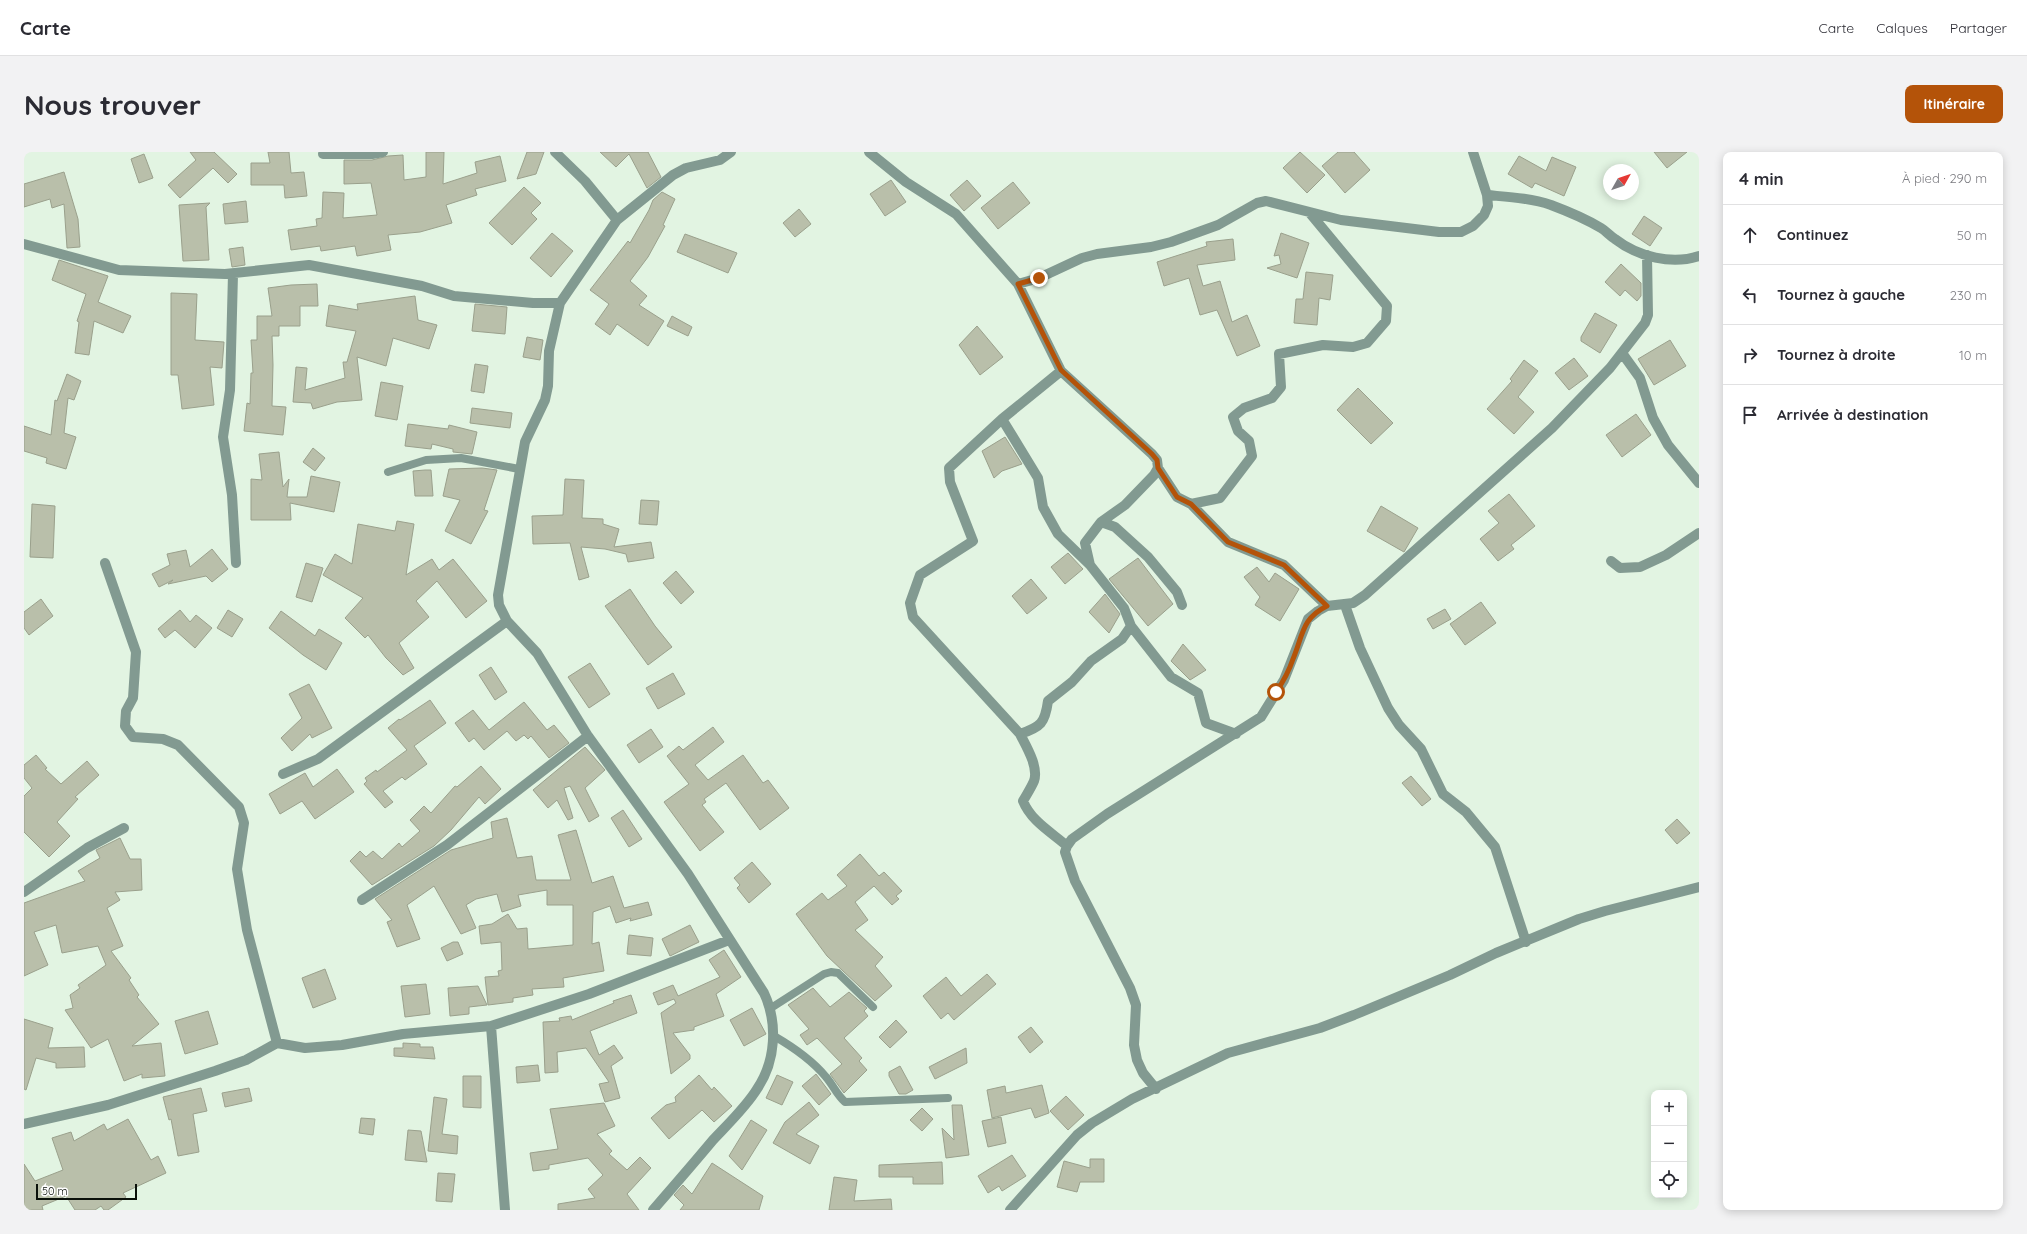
<!DOCTYPE html>
<html lang="fr">
<head>
<meta charset="utf-8">
<style>
  body { margin:0; font-family:Quicksand,sans-serif; background:#f2f2f3; color:#2b2b33 }
  .controls { position:absolute; right:12px; bottom:12px; display:grid; overflow:hidden; border-radius:8px; box-shadow:0 2px 10px #0003 }
  .controls button { width:36px; height:36px; display:grid; place-items:center; padding:0; border:0; border-bottom:1px solid #e1e1e2; background:#fff; color:#2b2b33; font:20px sans-serif }
  .compass { position:absolute; left:1579px; top:12px; width:36px; height:36px; border-radius:50%; background:#fff; box-shadow:0 2px 10px #0003; rotate:50deg }
  .scale { position:absolute; left:12px; bottom:10px; width:101px; box-sizing:border-box; padding-left:4px; border:2px solid #0b110b; border-top:0; font-size:11px; line-height:14px; white-space:nowrap; color:#0b110b; -webkit-text-stroke:3px #fff; paint-order:stroke }
  .stop { position:absolute; width:12px; height:12px; margin:-9px; border:3px solid #b45309; border-radius:50%; background:#fff }
  .stop.end { background:#b45309; border-color:#fff; box-shadow:0 1px 4px #0008 }
  .list { margin:0; padding:0; list-style:none }
  h2 { display:flex; justify-content:space-between; align-items:center; height:52px; margin:0; padding:0 16px; font-size:17px }
  h2 small { font-size:13px; font-weight:400; color:#7c7c81 }
  .list li { display:grid; grid-template-columns:26px 1fr auto; gap:12px; align-items:center; box-sizing:border-box; height:60px; padding:0 16px; border-top:1px solid #e1e1e2 }
  .list b { display:block; font-size:15px; white-space:nowrap }
  .list em { font-size:13px; font-style:normal; color:#7c7c81 }
  .icon { flex:none; width:22px; height:22px; fill:none; stroke:currentColor; stroke-width:2; stroke-linecap:round; stroke-linejoin:round }
  .map { position:relative; flex:none; width:1675px; height:1058px; overflow:hidden; border-radius:8px }
  header { display:flex; align-items:center; gap:24px; box-sizing:border-box; height:56px; padding:0 20px; background:#fff; border-bottom:1px solid #e1e1e2 }
  header strong { font-size:19px }
  nav { display:flex; gap:22px; margin-inline-start:auto; font-size:14px }
  .intro { display:flex; align-items:center; justify-content:space-between; box-sizing:border-box; height:96px; padding:0 24px }
  h1 { margin:0; font-size:28px }
  .button { padding:10px 18px; border-radius:8px; background:#b45309; color:#fff; font-size:14px; font-weight:700 }
  main { display:flex; gap:24px; padding:0 24px }
  aside { flex:1; background:#fff; border-radius:8px; box-shadow:0 2px 10px #0003 }
  .map>svg:first-child { display:block }
</style>
</head>
<body>
<header>
<strong>Carte</strong>
<nav><a>Carte</a><a>Calques</a><a>Partager</a></nav>
</header>
<div class="intro"><h1>Nous trouver</h1><a class="button">Itinéraire</a></div>
<main>
<div class="map">
<svg width="1675" height="1058" viewBox="0 0 1675 1058">
  <rect width="100%" height="100%" fill="#e2f4e2"/>
  <path fill="#b9bfaa" stroke="#9aa08c" d="M166,0H190L213,22L204,31L189,16L156,46L144,33L172,8Z
    M244,0H265L267,21L280,20L283,44L261,46L260,33H227V11H246Z
    M402,0H420L419,32L453,21L451,10L476,4L482,29L451,37L453,43L422,53L428,71L396,80L364,83L367,98L333,104L331,94L297,99L296,94L267,98L264,78L293,74L292,67L298,66L299,40L320,41L319,66L353,63L347,31L320,32V8H348L364,4L379,3L380,28L402,25Z
    M503,0H520L512,22L493,27Z
    M576,0H624L637,25L623,36L605,2L592,15Z
    M1276,0L1301,23L1283,41L1259,16Z
    M1314,0H1330L1346,18L1321,41L1298,14Z
    M1630,0H1663L1643,16Z
    M120,2L129,26L115,31L107,7Z
    M1495,4L1522,19L1528,5L1552,15L1540,44L1511,31L1508,36L1484,22Z
    M40,20L54,67L56,95L43,96L40,52L28,56L26,47L0,55V32Z
    M867,28L882,50L861,64L846,42Z
    M943,28L957,44L940,59L926,43Z
    M989,30L1006,51L974,77L957,56Z
    M500,35L517,51L507,61L513,67L488,93L465,71Z
    M638,40L651,47L639,73L641,74L624,105L606,129L623,144L615,153L640,169L624,194L593,172L586,183L571,172L585,152L566,138L604,89L606,91L625,58L629,48Z
    M222,49L224,70L201,72L199,52Z
    M186,51L182,55L185,108L159,109L155,53Z
    M775,57L787,72L771,85L759,71Z
    M1620,64L1638,76L1626,94L1608,82Z
    M528,81L549,99L527,125L506,106Z
    M1257,81L1285,91L1273,126L1243,116L1257,112L1255,103L1250,104Z
    M661,82L713,101L704,121L653,100Z
    M1209,87L1211,108L1173,113L1179,134L1196,129L1208,170L1223,163L1236,194L1213,204L1193,158L1176,163L1165,126L1140,134L1133,110L1183,94L1182,90Z
    M219,95L221,113L208,115L205,97Z
    M35,108L84,124L74,150L107,164L99,181L70,169L65,203L51,201L55,170L53,169L62,142L28,128Z
    M1597,112L1617,131V144L1613,149L1601,138L1596,144L1581,130Z
    M1282,120L1309,123L1306,148L1295,146L1293,173L1270,171L1272,147H1279Z
    M293,132L294,154H276V174H255V184H248L249,213L248,254L262,255L259,283L220,279L223,251L226,252L227,221H229L227,188H233V164H248L244,136L267,133Z
    M147,141L173,142L171,188L200,190L198,216L186,215L190,253L158,257L154,223H147Z
    M391,144L394,168L413,173L405,197L369,186L362,214L333,205L338,248L313,250L289,257L287,251L269,250L272,215L283,216L281,238L321,226L319,210H323L332,179L302,174L305,153L334,158L333,152Z
    M451,152L483,155L481,182L448,179Z
    M1571,161L1593,173L1576,201L1557,189V185Z
    M648,164L668,175L664,184L643,174Z
    M953,174L979,205L956,223L935,193Z
    M503,185L519,188L516,208L499,205Z
    M1646,188L1662,214L1630,233L1614,207Z
    M1550,206L1564,224L1545,238L1531,221Z
    M1500,208L1514,219L1494,245L1510,260L1490,282L1463,257L1488,229L1486,227Z
    M451,212L464,214L460,241L447,239Z
    M43,222L57,229L50,248L44,246L40,281L52,285L42,317L22,311L23,306L0,299V274L27,283L31,248L33,249Z
    M357,230L379,234L373,268L351,264Z
    M1334,236L1369,271L1347,292L1313,258Z
    M448,256L488,261L486,276L446,271Z
    M1612,262L1627,283L1598,305L1582,283Z
    M384,272L424,277L425,273L453,280L448,302L429,300V297L408,292L407,297L381,294Z
    M981,285L998,312L978,319L970,326L958,299Z
    M289,296L301,306L291,319L279,310Z
    M255,300L259,335L265,327L263,345H283L287,324L316,330L310,360L266,351L267,368H227V327L238,328L235,302Z
    M458,316L473,318L460,358L464,359L447,392L421,379L436,348L419,344L425,317Z
    M401,318H407L409,344H391L389,319Z
    M541,327L560,328L558,366L579,367V372L595,377L590,395L627,390L630,406L604,410L602,402L581,397L557,395L565,425L555,428L546,391L509,392L508,364L539,363Z
    M1485,342L1511,374L1487,393L1490,397L1474,409L1456,387L1475,371L1464,359Z
    M617,348L635,349L633,373L615,372Z
    M8,352L31,354L29,406L6,405Z
    M1357,354L1394,376L1380,400L1343,379Z
    M373,369L390,372L382,423L408,407L415,418L429,407L463,449L442,466L413,429L392,449L405,465L375,491L390,516L379,523L362,506L344,483L341,486L321,466L339,446L299,423L311,402L328,412L334,372L371,379Z
    M188,397L204,417L188,430L182,424L144,432L149,428L135,435L128,422L146,413L143,402L162,398L166,415Z
    M1044,401L1059,417L1041,432L1027,415Z
    M1114,406L1149,452L1124,474L1085,427Z
    M282,411L299,416L288,450L272,445Z
    M1233,415L1245,430L1251,421L1275,437L1256,469L1231,453L1236,445L1220,425Z
    M652,419L670,440L657,452L639,431Z
    M1007,427L1023,446L1003,462L988,444Z
    M606,437L631,474L648,495L624,513L581,454Z
    M1081,442L1096,462L1085,481L1065,460Z
    M17,447L29,464L5,483L0,476V460Z
    M1457,450L1472,471L1441,493L1426,472Z
    M1421,457L1427,467L1409,477L1403,467Z
    M156,458L166,470L172,463L188,476L171,496L151,478L141,486L134,477Z
    M204,458L219,467L208,485L193,476Z
    M257,459L291,484L295,477L318,491L302,518L279,503L245,476Z
    M1159,492L1182,518L1166,528L1147,509Z
    M566,511L586,542L565,556L544,525Z
    M467,515L483,540L471,548L455,523Z
    M649,521L661,542L634,557L622,536Z
    M285,532L308,576L288,586L286,582L268,599L257,586L278,566L265,542Z
    M406,548L422,571L390,594L403,612L381,628L378,625L359,639L369,650L361,656L340,632L343,629L341,626L352,618L353,620L383,598L364,576L375,567L376,568Z
    M500,550L523,578L530,573L545,591L525,606L507,584L504,587L500,583L492,589L483,579L460,598L450,586L445,590L431,571L449,558L465,578Z
    M689,575L700,590L671,613L684,628L719,603L739,631L744,628L765,656L736,678L702,631L680,647L682,650L678,653L700,680L676,699L640,650L665,632L643,604L655,594L659,598Z
    M627,577L639,595L615,611L603,593Z
    M561,595L581,618L561,636L575,664L565,670L546,634L540,636L549,666L544,668L533,648L524,656L509,638Z
    M12,603L23,616L21,617L37,632L63,609L75,623L51,645L54,647L33,670L46,684L25,705L0,680V644L8,636L0,626V613Z
    M457,614L477,637L461,652L455,645L427,678L410,694L348,733L326,709L336,699L342,705L349,699L358,707L375,691L378,695L396,679L386,668L400,654L407,661L431,634L433,635Z
    M313,617L330,640L291,667L278,649L256,662L245,642L281,621L289,635Z
    M1387,624L1407,647L1398,654L1378,631Z
    M599,658L618,687L605,695L587,666Z
    M483,666L493,706L508,704L512,728H547L534,683L552,678L568,731L589,724L600,756L624,750L628,763L606,769L607,766L592,771L586,754L569,760L568,792L575,790L580,819L539,826L540,835L508,837L509,843L489,846V850L464,853L461,825L475,824L474,819L478,818L477,790L457,792L455,774L468,772L484,762L493,777L503,776L504,797L549,793V753H523V738L494,743L497,754L478,760L473,742L452,747L442,753L452,776L437,782L410,734L383,753L396,787L373,795L363,770L368,768L351,747L427,698L469,686L467,670Z
    M1653,667L1666,681L1653,692L1641,678Z
    M96,686L106,707H117L118,738L91,740L96,748L83,756L99,794L87,799L107,826L105,828L115,843L113,845L135,872L108,894L137,891L141,924L118,926V922L100,929L84,887L67,896L41,858L49,856L46,843L56,836L54,833L82,813L74,794L38,801L32,773L10,780L24,813L0,824V751L61,729L54,719L76,706L72,698Z
    M836,702L855,724L860,720L878,739L872,744L875,747L868,753L850,734L831,750L844,768L831,778L859,805L851,814L868,834L851,849L803,804L772,762L798,741L804,748L823,734L813,723Z
    M728,710L747,732L725,751L713,736L716,733L710,726Z
    M666,773L675,790L646,804L638,787Z
    M605,783L629,786L627,804L603,802Z
    M429,790H434L439,802L423,809L417,796Z
    M700,798L717,825L692,842L700,864L670,875V878L649,881L666,903V907L647,922L637,861L652,851L650,847L634,853L629,841L649,833L654,844L696,825L685,808Z
    M301,817L312,847L289,856L278,826Z
    M963,822L972,832L930,868L924,861L917,867L899,844L922,825L937,844Z
    M402,832L406,862L381,865L377,834Z
    M454,834L463,853L445,855V862L426,864L424,836Z
    M789,836L806,855L825,840L843,856L840,859L844,864L820,886L838,906L835,909L843,918L820,941L806,922L818,912L793,886L783,893L776,883L785,877L764,853Z
    M607,843L613,861L566,879L575,903L590,893L599,906L587,914L596,946L581,950L575,932L585,930L562,896L533,900L534,920L521,921L519,870L536,869L535,866L547,864L548,868L590,851L589,849Z
    M728,856L742,882L720,894L706,868Z
    M184,859L194,892L161,902L151,869Z
    M0,867L29,876L24,896L60,895L61,915L32,916V911L12,906L2,938L0,937Z
    M872,868L883,880L866,896L855,885Z
    M1007,875L1019,890L1006,901L994,885Z
    M379,891L396,892V895H409L411,907L370,904V896H379Z
    M942,896L943,911L911,927L905,915Z
    M514,913L516,929L493,931L492,915Z
    M876,914L889,938L882,942H875L865,924V920Z
    M792,922L807,942L795,953L778,934Z
    M675,923L688,938L690,935L708,954L690,970L678,958L645,987L627,966L642,953L652,950L651,945Z
    M753,923L769,930L758,953L742,946Z
    M439,924H457V956L439,955Z
    M1018,933L1025,961L1011,966L1007,956L968,966L963,938L981,934L982,941Z
    M177,936L183,959L169,962L175,1000L154,1004L147,967L145,968L139,945Z
    M225,936L228,949L201,955L198,941Z
    M1042,944L1060,963L1044,978L1026,959Z
    M410,945L423,947L418,982L434,984L433,1002L404,999Z
    M785,950L795,963L772,982L795,994L786,1012L749,991L761,970Z
    M580,951L591,974L573,982L588,999L585,1002L603,1018L616,1005L627,1016L603,1042L615,1058H534V1052L571,1046L564,1037L579,1023L564,1006L525,1013V1017L509,1019L506,1001L534,997L526,957Z
    M928,953H938L945,1003L922,1006L918,976L930,988Z
    M898,956L909,967L898,979L886,968Z
    M977,965L982,991L964,995L958,969Z
    M337,966L351,967L349,983L335,981Z
    M104,967L127,1008L134,1004L142,1021L99,1041L102,1045L84,1058H80L77,1054L71,1058H51L42,1044L18,1054L19,1058H0V1012L11,1029L39,1018L28,986L47,980L50,989L80,972L83,978Z
    M727,968L743,978L718,1018L705,1004Z
    M384,978L397,979L403,1010L381,1008Z
    M988,1003L1002,1024L978,1039L975,1034L964,1041L954,1024Z
    M1066,1007H1080V1030H1056L1053,1040L1033,1035L1040,1009L1066,1016Z
    M918,1010L919,1032H889V1025H855V1013Z
    M688,1011L739,1044L735,1058H656L660,1053L650,1043L659,1033L668,1042Z
    M414,1021L431,1022L428,1050L412,1049Z
    M810,1025L833,1028L830,1049L867,1047L868,1058H805Z"/>
  <g fill="none" stroke-linecap="round" stroke-linejoin="round">
    <path stroke="#829a91" stroke-width="8" d="M364,320L402,308L437,306L495,317
      M747,856L800,822L807,820L814,821L849,855
      M750,884C769,895 788,908 802,925C809,933 813,943 821,950L924,946"/>
    <path stroke="#829a91" stroke-width="10" d="M531,0L561,29L593,68
      M845,0L882,30L932,62L994,132L1037,219L1128,302L1133,308L1134,316L1130,323L1101,353L1077,370L1061,391L1066,413L1100,456L1107,474L1098,487L1067,509L1048,530L1024,549C1021,571 1017,575 996,582C1002,594 1015,615 1010,629C1007,636 1003,642 999,649C1007,669 1027,680 1043,694
      M299,2H348L359,0
      M1463,43C1484,45 1506,46 1527,53C1543,59 1562,67 1577,76C1582,79 1586,84 1591,87C1614,105 1648,113 1675,104
      M0,92L95,118L201,122L285,113L398,134L430,144L509,151H536L525,199L524,234L521,248L501,290L474,443L475,453L483,469L513,501L564,584L664,722L740,841C754,871 752,909 733,937C722,955 703,973 689,988C669,1012 649,1035 629,1058
      M209,122L206,238L199,285L208,343L212,411
      M994,132L1015,126L1058,106L1073,102L1127,95L1147,90L1194,73L1233,51L1242,49L1317,68L1415,80H1437L1449,74L1460,63L1464,54L1463,43L1449,0
      M536,151L593,68L649,23L662,16L696,8L707,0
      M1598,201L1616,226L1629,266L1644,293L1675,331
      M978,267L1014,326L1019,355L1034,382L1066,413
      M1134,316L1153,345L1167,352L1196,346L1228,304L1225,289L1214,279L1209,265L1220,256L1248,246L1257,235L1255,202L1299,193L1329,195L1343,191L1362,169L1363,154L1285,60
      M1167,352L1204,390L1260,413L1303,454
      M1077,370L1091,375L1124,405L1153,440L1158,453
      M1587,409L1596,416L1616,415L1642,403L1675,381
      M81,411L112,500L109,546L102,559L101,574L109,585L139,587L154,593L215,655L220,671L213,717L223,778L253,891
      M1321,453L1336,496L1364,556L1375,573L1397,597L1419,642L1442,660L1471,695L1502,790
      M1107,474L1147,525L1174,541L1182,571L1212,582
      M996,582L889,465L886,451L896,423L949,389L926,330L925,316L978,267L1037,219
      M259,622L294,607L483,469
      M0,740L63,696L100,676
      M338,748L423,693L564,584
      M467,874L481,1058
      M1132,937L1119,921L1113,908L1110,893L1112,853L1106,836L1051,729L1041,700L1043,694L1048,687L1083,662L1237,565L1260,528L1284,467L1294,459L1303,454L1329,451L1341,443L1528,276L1586,216L1621,171L1624,163L1623,103
      M0,972L84,953L191,919L222,908L253,891L281,896L318,893L379,882L467,874L565,842L705,788
      M986,1058L1053,983L1068,971L1108,947L1204,901L1296,876L1330,863L1426,823L1472,801L1555,767L1581,759L1675,735"/>
  </g>
  <g fill="none" stroke-linecap="round" stroke-linejoin="round">
    <path stroke="#b45309" stroke-width="5" d="M1015,126L994,132L1037,218L1128,302L1133,308L1134,316L1153,345L1167,352L1204,390L1260,413L1303,454C1278,466 1279,483 1269,507C1265,519 1259,530 1252,540"/>
  </g>
</svg>
<div class="controls">
<button>+</button>
<button>−</button>
<button><svg class="icon" aria-label="locate" viewBox="0 0 24 24"><circle cx="12" cy="12" r="6"/><path d="M12 2v4M12 18v4M2 12h4M18 12h4"/></svg></button>
</div>
<svg class="compass" viewBox="-18 -18 36 36"><path d="M0-13l5 13h-10z" fill="#e53935"/><path d="M0 13l5-13h-10z" fill="#7c7c81"/></svg>
<div class="scale">50 m</div>
<div class="stop" style="left:1252px;top:540px"></div>
<div class="stop end" style="left:1015px;top:126px"></div>
</div>
<aside>
<h2>4 min<small>À pied · 290 m</small></h2>
<ul class="list">
<li><svg class="icon" aria-label="ahead" viewBox="0 0 24 24"><path d="M12 20V5M6 11l6-6 6 6"/></svg><div><b>Continuez</b></div><em>50 m</em></li>
<li><svg class="icon" aria-label="left" viewBox="0 0 24 24"><path d="M17 20v-9H6M10 6l-5 5 5 5"/></svg><div><b>Tournez à gauche</b></div><em>230 m</em></li>
<li><svg class="icon" aria-label="right" viewBox="0 0 24 24"><path d="M7 20v-9h11M14 6l5 5-5 5"/></svg><div><b>Tournez à droite</b></div><em>10 m</em></li>
<li><svg class="icon" aria-label="arrive" viewBox="0 0 24 24"><path d="M6 21V4h12l-3 4 3 4H6"/></svg><div><b>Arrivée à destination</b></div></li>
</ul>
</aside>
</main>
</body>
</html>
